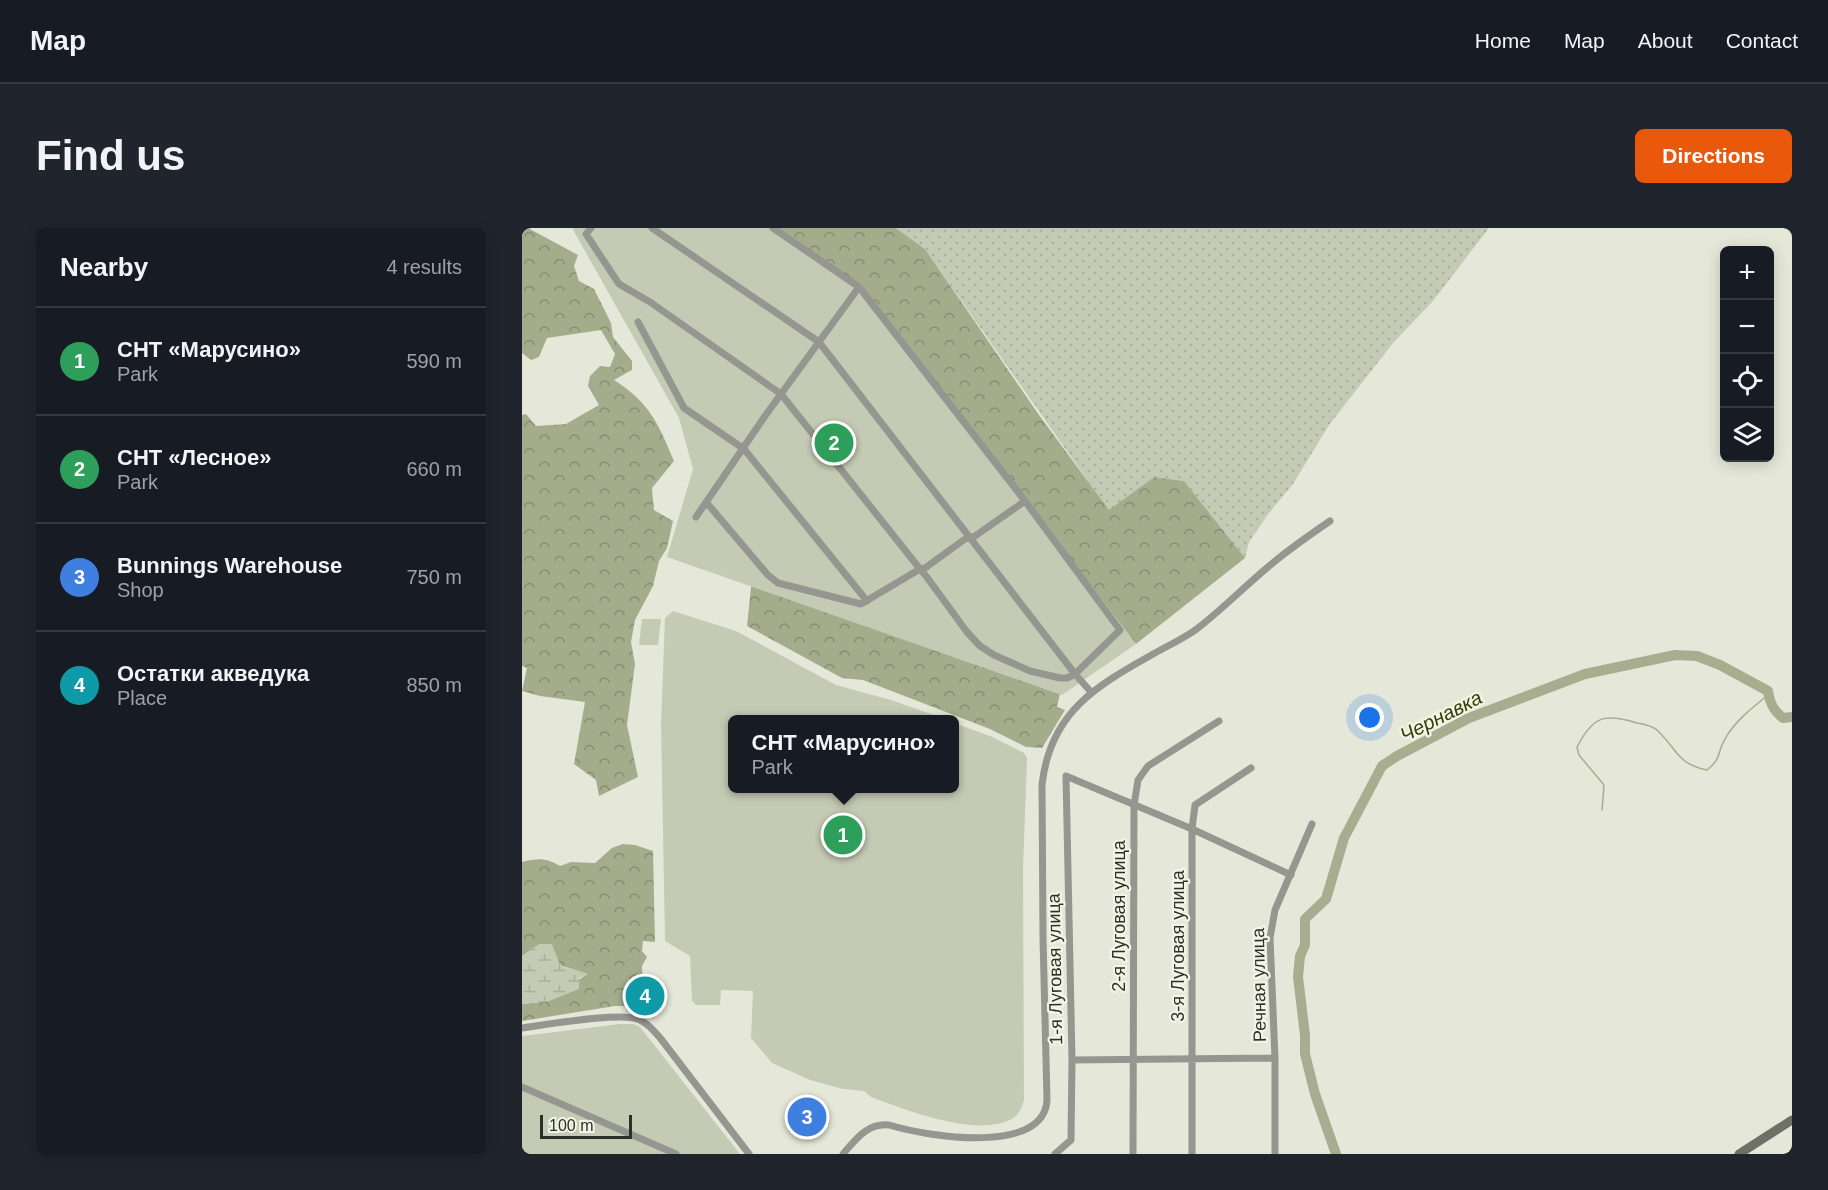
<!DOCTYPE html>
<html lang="en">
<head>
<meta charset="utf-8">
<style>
  body { margin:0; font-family:Helvetica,sans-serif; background:#20242c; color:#f1f3f6 }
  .controls { position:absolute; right:18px; top:18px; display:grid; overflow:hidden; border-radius:9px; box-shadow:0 3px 15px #0003 }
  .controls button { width:54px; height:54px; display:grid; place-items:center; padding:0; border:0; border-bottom:2px solid #363941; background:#171b24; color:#f1f3f6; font:30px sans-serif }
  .scale { position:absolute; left:18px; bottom:15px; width:92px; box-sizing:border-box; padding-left:6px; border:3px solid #2e2f2a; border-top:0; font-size:16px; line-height:21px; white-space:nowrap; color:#2e2f2a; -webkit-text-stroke:4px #f2f5e6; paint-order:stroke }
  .you { position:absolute; left:848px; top:490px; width:21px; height:21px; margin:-15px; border:4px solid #fff; border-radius:50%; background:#1a73e8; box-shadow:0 0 0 9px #1a73e833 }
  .badge { display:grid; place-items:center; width:39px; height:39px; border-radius:50%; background:#ea580c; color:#fff; font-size:20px; font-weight:700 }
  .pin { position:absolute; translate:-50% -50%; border:3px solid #fff; box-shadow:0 2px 6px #0006 }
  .popup { position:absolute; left:206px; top:487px; width:231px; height:78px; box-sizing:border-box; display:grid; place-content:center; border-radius:9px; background:#171b24; filter:drop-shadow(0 2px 4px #0005); font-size:20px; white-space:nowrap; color:#9ea1a6 }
  .popup b { font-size:22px; color:#f1f3f6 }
  .popup::after { content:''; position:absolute; left:50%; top:100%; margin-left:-12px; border:12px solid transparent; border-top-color:#171b24 }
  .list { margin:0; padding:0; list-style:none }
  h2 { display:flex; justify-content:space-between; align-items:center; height:78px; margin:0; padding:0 24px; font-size:26px }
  h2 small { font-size:20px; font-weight:400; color:#9ea1a6 }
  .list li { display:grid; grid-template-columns:39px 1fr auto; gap:18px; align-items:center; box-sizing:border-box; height:108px; padding:0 24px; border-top:2px solid #363941 }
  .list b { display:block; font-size:22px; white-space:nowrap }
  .list p { margin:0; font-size:20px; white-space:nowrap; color:#9ea1a6 }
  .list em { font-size:20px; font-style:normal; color:#9ea1a6 }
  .icon { flex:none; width:33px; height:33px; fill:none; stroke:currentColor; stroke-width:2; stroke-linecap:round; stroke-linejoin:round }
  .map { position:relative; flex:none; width:1270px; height:926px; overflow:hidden; border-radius:9px }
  header { display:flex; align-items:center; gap:36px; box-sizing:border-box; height:84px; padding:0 30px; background:#171b24; border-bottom:2px solid #363941 }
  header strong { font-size:28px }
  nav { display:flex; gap:33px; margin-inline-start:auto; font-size:21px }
  .intro { display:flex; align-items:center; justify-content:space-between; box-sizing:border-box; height:144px; padding:0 36px }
  h1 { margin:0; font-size:42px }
  .button { padding:15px 27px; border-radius:9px; background:#ea580c; color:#fff; font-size:21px; font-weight:700 }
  main { display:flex; gap:36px; padding:0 36px }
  aside { flex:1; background:#171b24; border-radius:9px; box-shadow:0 3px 15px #0003 }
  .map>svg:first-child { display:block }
</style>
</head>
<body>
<header>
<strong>Map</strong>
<nav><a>Home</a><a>Map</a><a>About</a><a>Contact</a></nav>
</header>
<div class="intro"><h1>Find us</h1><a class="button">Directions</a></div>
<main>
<aside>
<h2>Nearby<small>4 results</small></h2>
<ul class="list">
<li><span class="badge" style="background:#2e9e5b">1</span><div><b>СНТ «Марусино»</b><p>Park</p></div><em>590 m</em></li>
<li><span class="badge" style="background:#2e9e5b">2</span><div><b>СНТ «Лесное»</b><p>Park</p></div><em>660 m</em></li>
<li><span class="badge" style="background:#3f7fe0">3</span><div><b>Bunnings Warehouse</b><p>Shop</p></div><em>750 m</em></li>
<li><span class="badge" style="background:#0f9aa8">4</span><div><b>Остатки акведука</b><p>Place</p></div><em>850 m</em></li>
</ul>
</aside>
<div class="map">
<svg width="1270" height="926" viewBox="0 0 1270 926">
  <defs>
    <pattern id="grass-dots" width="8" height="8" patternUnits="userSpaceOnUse" patternTransform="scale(1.5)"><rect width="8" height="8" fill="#c5cab4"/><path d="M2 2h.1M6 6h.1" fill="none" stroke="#aaae9b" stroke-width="1.8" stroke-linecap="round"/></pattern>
    <pattern id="forest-crowns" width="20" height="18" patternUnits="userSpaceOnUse" patternTransform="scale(1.5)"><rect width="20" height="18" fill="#a5ac8c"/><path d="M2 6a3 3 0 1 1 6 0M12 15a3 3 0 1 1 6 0" fill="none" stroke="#878c73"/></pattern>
    <pattern id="wetland-marsh" width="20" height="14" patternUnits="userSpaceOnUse" patternTransform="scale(1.5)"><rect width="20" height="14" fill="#c5cab4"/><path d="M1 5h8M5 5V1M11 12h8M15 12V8" fill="none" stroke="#aaae9b"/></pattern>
  </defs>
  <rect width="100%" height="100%" fill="#e5e8d9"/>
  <path fill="url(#grass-dots)" d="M374,0H967L911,73L871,115L807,197L771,256L747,285L727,314L723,330L662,253L632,249L587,283L403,21Z"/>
  <path fill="url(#forest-crowns)" d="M0,0H6L56,27L52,38L57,53L72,61L89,95L91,109L110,133V142L92,152C128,175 136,195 152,233L130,260L132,282L151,293L145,320L137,333L131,358L113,392L109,414L113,436L105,497L116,549L77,568L74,552L52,536L63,474L18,468L0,463L5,440L0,438V187L4,186L14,198L44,196L77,177L66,158L68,148L78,138L88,139L93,126L79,102L25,110L17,129L9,132L0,125Z
    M254,0H374L403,21L517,187L587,282L632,249L662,253L723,330L614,416L342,62Z
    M230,350L539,461L535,479L543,482L520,520L504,519L468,501L341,452L320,450L225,398Z
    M101,616L113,617L131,623L133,714L121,713L120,723L125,729L120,738L121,775L115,778H93L0,793V776L27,773L65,746L38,737L18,716L0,728V634C16,630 24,630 38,638L49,634L73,635L90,620Z"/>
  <path fill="url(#wetland-marsh)" d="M18,716H30L38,737L66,746L57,750V761L27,773L0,776V728Z"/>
  <path fill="#c5cab4" d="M50,0H254L342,62L614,416L540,467L145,329L171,241L157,190Z
    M151,383L214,403L314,457L369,472L423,491L210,492V560H432V495L468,508L502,525L505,530L501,642L502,872C500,879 497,887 490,891C454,910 384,882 349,869L342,863L321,861L288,852L250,835L229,810L231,763L199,762L198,777H174L170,773L168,728L143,713L139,495L143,390Z
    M120,391H139L136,417H117Z
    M98,796H111L118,799L218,926H0V808Z"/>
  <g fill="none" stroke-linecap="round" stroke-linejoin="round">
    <path stroke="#a7ad8e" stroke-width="1.5" d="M1080,582L1082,557L1057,527L1055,519C1071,488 1082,485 1115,495C1121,496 1132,498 1136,503C1155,521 1155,536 1185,542C1201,529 1194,526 1203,511C1213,493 1230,480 1246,467"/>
    <path stroke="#a7ad8e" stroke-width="10" d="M814,926L793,866L783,826V807L776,749L778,728L783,717V691L804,671L822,610L860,538L875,528L947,490L1063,446L1153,427L1175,428L1198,437L1246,463C1248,475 1251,482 1261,490L1270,489"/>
    <path stroke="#959690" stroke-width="7" d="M69,0L64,6L97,56L128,74L259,166L398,341L404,348L445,404L458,418L472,427L508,443L538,450H545L553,446L598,402L503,273L453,308L443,311L403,340L398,341L339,376L256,355L246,347L184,274
      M130,0L297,114L553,446L569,464
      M251,0L337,59L503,273
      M116,94L162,180L222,221L345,373
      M174,289L243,188L337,59
      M0,800C23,797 101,783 118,792C127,796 133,804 139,811L227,926
      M550,832L753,830
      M0,859L154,926
      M321,926C334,911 345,895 367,897C411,910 522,926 525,872L521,710L520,557C528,484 574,458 633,425C647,417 663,410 676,400C703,379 726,355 752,334C770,319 789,306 808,293
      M533,926L549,912L550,832L544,548L670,601L769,647
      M611,926L612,577L616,552L626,538L697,493
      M670,926V601L673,577L729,540
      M753,926V830L748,710L753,682L790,596"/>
    <path stroke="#6e7067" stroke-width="9" d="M1217,926L1270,892"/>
  </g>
  <g text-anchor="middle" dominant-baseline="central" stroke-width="4.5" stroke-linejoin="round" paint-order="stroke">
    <g font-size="18" fill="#2e2f2a" stroke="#f2f5e6">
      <text transform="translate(597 688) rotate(-90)">2-я Луговая улица</text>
      <text transform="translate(656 718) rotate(-90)">3-я Луговая улица</text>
      <text transform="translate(533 741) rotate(-91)">1-я Луговая улица</text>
      <text transform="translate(737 757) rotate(-91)">Речная улица</text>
    </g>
    <g font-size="20" font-style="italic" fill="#363d06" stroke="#f2f5e6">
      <text transform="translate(919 488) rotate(-27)">Чернавка</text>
    </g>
  </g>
</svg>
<div class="controls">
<button>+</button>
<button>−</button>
<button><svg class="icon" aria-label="locate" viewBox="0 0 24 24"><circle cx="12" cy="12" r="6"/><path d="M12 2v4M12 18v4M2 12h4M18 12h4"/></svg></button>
<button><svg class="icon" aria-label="layers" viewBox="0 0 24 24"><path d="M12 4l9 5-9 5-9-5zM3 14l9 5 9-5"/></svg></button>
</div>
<div class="scale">100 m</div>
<div class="you"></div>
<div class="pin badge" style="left:321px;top:607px;background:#2e9e5b">1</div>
<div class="popup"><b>СНТ «Марусино»</b>Park</div>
<div class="pin badge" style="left:312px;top:215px;background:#2e9e5b">2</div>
<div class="pin badge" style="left:285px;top:889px;background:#3f7fe0">3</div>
<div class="pin badge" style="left:123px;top:768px;background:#0f9aa8">4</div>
</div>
</main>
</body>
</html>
